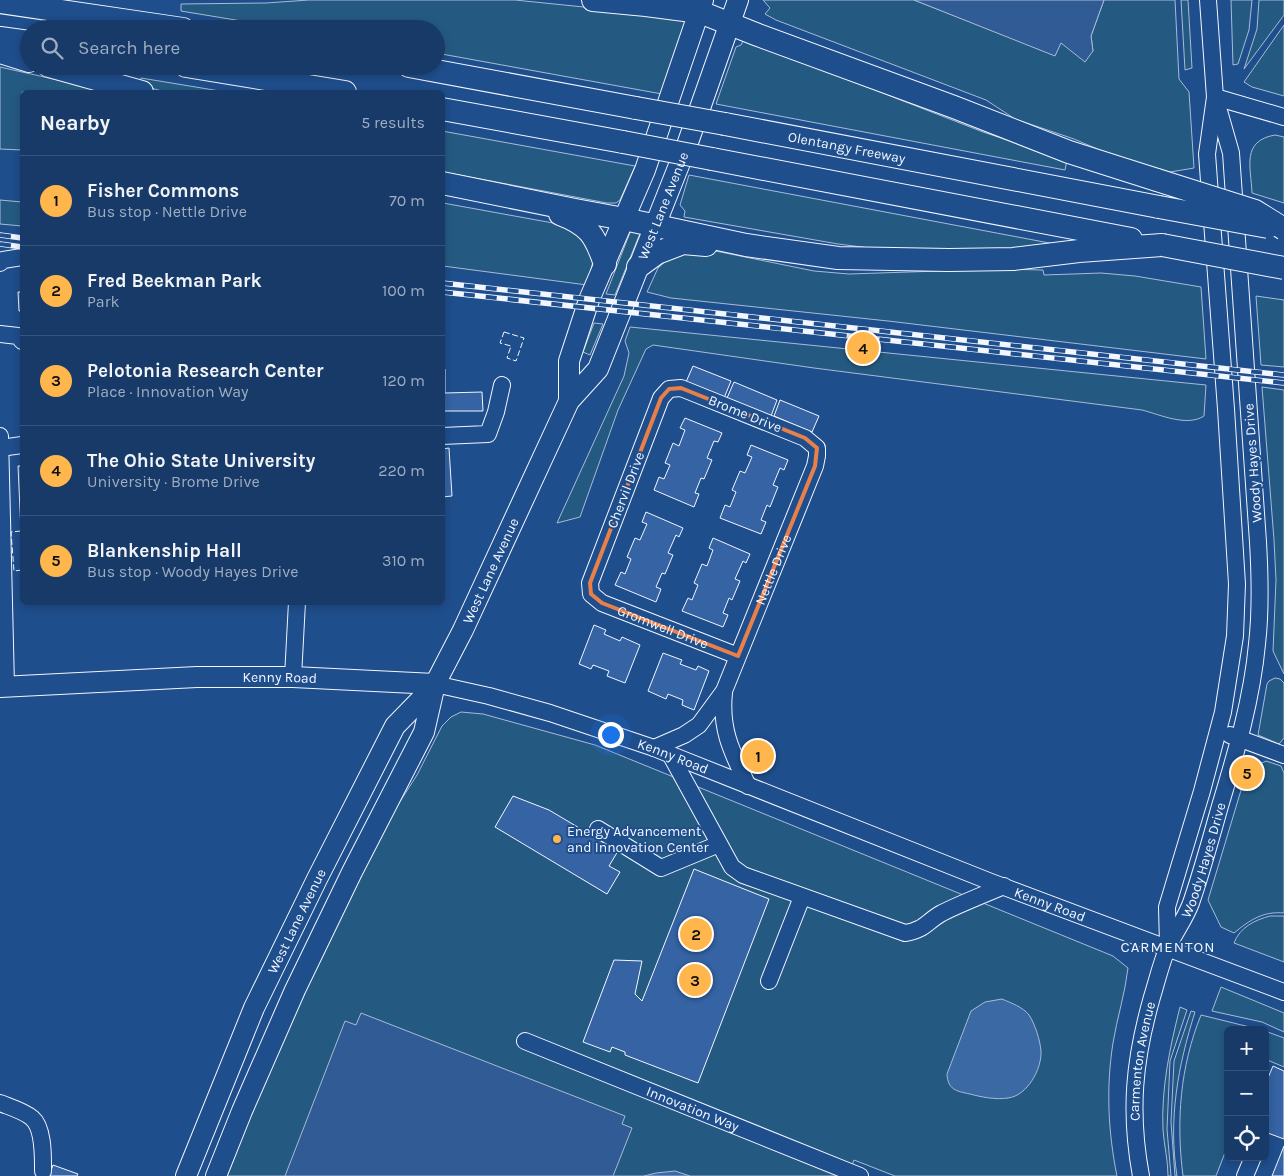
<!DOCTYPE html>
<html lang="en">
<head>
<meta charset="utf-8">
<style>
  body { margin:0; font-family:Karla,sans-serif; background:#20416f; color:#f1f3f6 }
  .controls { position:absolute; right:15px; bottom:15px; display:grid; overflow:hidden; border-radius:8px; box-shadow:0 2px 8px #0003 }
  .controls button { width:45px; height:45px; display:grid; place-items:center; padding:0; border:0; border-bottom:1px solid #36547d; background:#173a69; color:#f1f3f6; font:25px sans-serif }
  .you { position:absolute; left:610px; top:734px; width:18px; height:18px; margin:-12px; border:4px solid #fff; border-radius:50%; background:#1a73e8; box-shadow:0 0 0 8px #1a73e833 }
  .badge { display:grid; place-items:center; width:32px; height:32px; border-radius:50%; background:#ffb74d; color:#111; font-size:16px; font-weight:700 }
  .pin { position:absolute; translate:-50% -50%; border:2px solid #fff; box-shadow:0 1px 5px #0006 }
  .list { margin:0; padding:0; list-style:none }
  h2 { display:flex; justify-content:space-between; align-items:center; height:65px; margin:0; padding:0 20px; font-size:21px }
  h2 small { font-size:16px; font-weight:400; color:#9eadc0 }
  .list li { display:grid; grid-template-columns:32px 1fr auto; gap:15px; align-items:center; box-sizing:border-box; height:90px; padding:0 20px; border-top:1px solid #36547d }
  .list b { display:block; font-size:19px; white-space:nowrap }
  .list p { margin:0; font-size:16px; white-space:nowrap; color:#9eadc0 }
  .list em { font-size:16px; font-style:normal; color:#9eadc0 }
  .icon { flex:none; width:28px; height:28px; fill:none; stroke:currentColor; stroke-width:2; stroke-linecap:round; stroke-linejoin:round }
  .map { position:relative; flex:none; width:1284px; height:1176px; overflow:hidden }
  .search { position:absolute; background:#173a69; box-shadow:0 2px 8px #0003; left:20px; top:20px; width:425px; height:55px; display:flex; align-items:center; gap:12px; box-sizing:border-box; padding:0 18px; border-radius:28px; color:#9eadc0; font-size:19px }
  .panel { position:absolute; background:#173a69; box-shadow:0 2px 8px #0003; left:20px; top:90px; width:425px; height:515px; border-radius:8px }
  .map>svg:first-child { display:block }
</style>
</head>
<body>
<div class="map">
<svg width="1284" height="1176" viewBox="0 0 1284 1176">
  <rect width="100%" height="100%" fill="#1f4e8c"/>
  <path fill="#245a82" stroke="#a8bbd7" d="M309,0H515L672,16L684,19L686,23L662,94L436,53V29H290L181,11V4L266,3Z
    M763,0H914L1055,55L1060,43L1093,51L1091,36L1104,0H1175L1179,79L1189,92L1194,168L1170,172L1109,154L1074,139L1015,119L986,100L776,20L765,14L770,8Z
    M1181,0H1188L1192,68L1185,70Z
    M1231,0H1252L1249,30L1238,64L1233,65Z
    M1259,0H1284V15L1244,69L1257,29Z
    M1284,25V96L1252,87L1244,82Z
    M744,39L983,132L1067,160L1065,170L716,104L736,47L741,45Z
    M0,67L75,84L106,92H22V150L0,149Z
    M141,78L226,92H166L139,85Z
    M442,131L635,166L620,200L616,203H607L443,172Z
    M1275,135L1284,137V203L1252,193C1251,167 1241,141 1275,135Z
    M689,175L1060,245L1058,251L878,249L838,244L684,217L685,211L680,205Z
    M0,200L22,202V226L0,224Z
    M443,203L564,225L574,229L594,257L587,285L443,266Z
    M631,230L641,231L615,295L606,294Z
    M696,247L814,271L849,274L999,269L1043,270L1044,275L1101,273L1135,276L1201,287L1206,359L888,321L671,298L647,292L658,268L667,260Z
    M1256,296L1284,300V367L1261,365Z
    M594,323L603,324L590,355L583,352Z
    M630,327L1206,385L1204,416C1187,427 1161,415 1142,410L814,368L653,345L646,349L618,410L580,517L557,523L624,376L629,353L625,341Z
    M1262,387L1284,390V674L1273,651L1276,580L1274,540Z
    M1275,678L1280,679L1284,683V738L1279,744L1258,735L1267,684L1269,681Z
    M461,712L483,714L595,745L1113,956L1128,968C1125,994 1117,1018 1113,1043C1106,1087 1108,1132 1117,1176H895L854,1160L848,1176H227L247,1124L317,963L390,817L417,775L442,726L451,717Z
    M1266,761L1281,766L1284,773V913C1263,911 1250,920 1234,933L1221,927L1208,900L1248,767L1252,768Z
    M1270,916H1284V962L1234,943C1240,927 1255,920 1270,916Z
    M1221,987L1284,1013V1032L1262,1022L1212,1011Z
    M1180,1007L1187,1010L1170,1061L1167,1129L1171,1176H1168C1168,1160 1164,1145 1163,1130C1161,1088 1170,1047 1180,1007Z
    M1191,1011L1195,1012C1178,1066 1168,1119 1177,1176H1175L1171,1122L1174,1061Z
    M1201,1015L1262,1030H1228V1145L1216,1176H1183C1176,1121 1180,1067 1201,1015Z
    M1265,1031L1284,1038V1067L1265,1059Z"/>
  <path fill="#305b95" stroke="#a8bbd7" d="M914,0H1104L1091,36L1093,51L1085,62L1061,43L1055,56Z
    M361,1013L625,1116L622,1124L632,1128L613,1176H285L345,1021L356,1025Z"/>
  <path fill="#3b69a3" stroke="#a8bbd7" d="M1002,999C1011,1003 1023,1007 1029,1015C1035,1024 1040,1040 1041,1051C1042,1069 1027,1096 1008,1098C996,1100 981,1097 970,1094C956,1091 948,1090 947,1074L971,1011L985,1002Z
    M675,1171L690,1176H644L656,1173Z"/>
  <path fill="#3563a3" stroke="#f2f6ff" d="M18,292H22V311H19Z
    M693,366L731,381L724,398L686,382Z
    M442,369H445V393L482,392L483,411H442Z
    M734,382L777,400L771,416L727,398Z
    M780,400L819,416L812,432L774,416Z
    M685,418L722,433L718,442L714,441L707,458L712,460L704,479L701,478L695,493L699,494L694,507L654,490L659,477L664,479L670,465L665,463L673,443L679,446L685,430L680,428Z
    M751,445L788,460L784,470L780,468L773,485L778,487L770,507L767,505L761,520L766,522L761,534L720,518L725,505L730,507L736,492L732,490L740,471L745,473L752,457L747,455Z
    M449,448L452,496L442,497V449Z
    M18,466H22V531H21Z
    M646,512L683,528L679,537L676,535L668,553L673,555L665,574L662,573L656,587L661,589L656,602L615,585L621,572L625,574L631,559L627,557L635,538L640,540L647,524L642,522Z
    M713,538L750,554L746,563L743,561L735,579L740,581L732,600L729,598L723,613L728,615L723,627L682,611L688,598L692,600L698,585L694,583L702,564L707,566L713,550L709,548Z
    M594,625L606,630L604,634L620,641L622,637L640,645L625,683L607,676L609,671L593,665L591,669L579,664Z
    M663,653L682,660L680,664L696,670L698,666L709,671L694,710L682,705L683,700L668,694L666,699L648,691Z
    M513,796L549,810L618,851L609,866L620,872L607,894L495,827Z
    M694,869L769,899L698,1083L625,1055V1052L612,1047L610,1052L583,1042L614,960L642,961L635,994L642,1001Z
    M1273,1066L1284,1071V1139L1265,1132V1085Z
    M1284,1146V1176H1272Z
    M53,1165L78,1174L77,1176H49Z"/>
  <g fill="none" stroke-linecap="round" stroke-linejoin="round">
    <defs>
      <g id="minor">
        <path d="M1215,97L1284,117"/>
        <path d="M0,263L3,260L22,257"/>
        <path d="M0,334L18,336L22,341"/>
        <path d="M0,436L6,686"/>
        <path d="M442,436L488,434L496,412L502,385"/>
        <path d="M0,448L22,445"/>
        <path d="M293,677L297,602"/>
        <path id="s1" d="M435,684L489,696L550,713L654,748L991,882L1284,992"/>
        <path d="M724,693C720,731 733,754 748,786"/>
        <path d="M1230,735L1284,755"/>
        <path id="s2" d="M654,748L684,735L699,725L724,691L815,466L817,456V448L805,438L681,388L669,389L661,398L590,583L591,594L602,603L738,656"/>
        <path d="M670,754L732,867L743,875L905,933C925,930 927,921 942,913C962,903 983,895 1004,886"/>
        <path d="M598,829L661,868L719,844"/>
        <path d="M1168,945L1167,907L1202,791L1223,712L1235,636L1237,584L1226,409L1207,154L1215,97L1208,0"/>
        <path d="M769,981L802,897"/>
        <path id="s3" d="M525,1041L860,1176"/>
        <path d="M0,1103C10,1107 24,1111 32,1118C44,1128 43,1157 43,1171"/>
        <path id="s4" d="M1141,1176C1129,1111 1134,1060 1152,997C1157,981 1161,963 1168,947C1175,932 1185,919 1191,903C1202,871 1211,838 1220,806C1236,753 1252,699 1257,644C1261,610 1260,576 1258,542L1231,153L1215,97"/>
        <path d="M1245,1176L1253,1157"/>
      </g>
      <g id="major">
        <path d="M569,401V361L589,300L645,170L703,0"/>
        <path id="s5" d="M0,687L197,677H293L435,684"/>
        <path id="s6" d="M186,1176L254,1008L317,879L395,726L434,686"/>
        <path id="s7" d="M216,1176L242,1111L295,990L352,872L424,732L435,684L463,630L569,401L598,369L687,145L738,0"/>
      </g>
      <g id="highway">
        <path d="M593,0L646,5L700,12L758,35L954,107L1069,152L1157,180"/>
        <path d="M0,2L183,29"/>
        <path d="M0,38L29,42"/>
        <path d="M0,52L29,61"/>
        <path d="M49,66L142,92"/>
        <path d="M186,66L345,92"/>
        <path d="M409,66L636,108"/>
        <path d="M442,109L623,142"/>
        <path id="s8" d="M725,124L1159,207"/>
        <path d="M712,159L1131,239"/>
        <path d="M442,183L575,210L624,219L746,245L838,258L949,260L1013,259L1079,251L1162,245"/>
        <path d="M560,214C589,225 595,235 605,264"/>
        <path d="M638,267L657,253L683,243L706,245"/>
      </g>
    </defs>
    <use href="#minor" stroke="#f2f6ff" stroke-width="18"/>
    <use href="#major" stroke="#f2f6ff" stroke-width="22"/>
    <use href="#highway" stroke="#f2f6ff" stroke-width="24"/>
    <use href="#minor" stroke="#1f4e8c" stroke-width="16"/>
    <use href="#major" stroke="#1f4e8c" stroke-width="20"/>
    <use href="#highway" stroke="#1f4e8c" stroke-width="22"/>
    <defs>
      <path id="rail" d="M0,235L22,238
        M0,244L22,247
        M442,283L1284,375
        M442,292L1284,383"/>
    </defs>
    <use href="#rail" stroke="#f2f6ff" stroke-width="5.5"/>
    <use href="#rail" stroke="#1f4e8c" stroke-width="4" stroke-dasharray="11" stroke-linecap="butt"/>
    <defs>
      <path id="highway-bridge" d="M636,108L725,124
        M623,142L712,159
        M1157,180L1255,211L1284,229
        M1159,207L1268,227
        M1162,245L1284,268"/>
    </defs>
    <use href="#highway-bridge" stroke="#f2f6ff" stroke-width="24" stroke-linecap="butt"/>
    <use href="#highway-bridge" stroke="#1f4e8c" stroke-width="22"/>
    <path stroke="#f2f6ff" stroke-width="1" stroke-dasharray="6 2.5" stroke-linecap="butt" d="M504,332L524,338L516,361L507,358L511,346L500,343Z
      M21,531L11,532L14,571L22,570"/>
  </g>
  <path fill="none" stroke="#ea8049" stroke-width="4" stroke-linejoin="round" d="M681,388L805,438L817,448L815,466L738,656L602,603L591,594L590,583L661,398L669,389Z"/>
  <circle fill="#ffb74d" stroke="#1f4e8c" stroke-width="2" cx="557" cy="839" r="5"/>
  <g text-anchor="middle" dominant-baseline="central" stroke-width="4" stroke-linejoin="round" paint-order="stroke">
    <g font-size="14" fill="#f2f6ff" stroke="#1f4e8c">
      <text stroke="none"><textPath href="#s8" startOffset="124">Olentangy Freeway</textPath></text>
      <text stroke="none"><textPath href="#s7" startOffset="1072">West Lane Avenue</textPath></text>
      <text transform="translate(745 414) rotate(22)">Brome Drive</text>
      <text transform="translate(1253 463) rotate(-94)">Woody Hayes Drive</text>
      <text transform="translate(626 490) rotate(-69)">Chervil Drive</text>
      <text stroke="none"><textPath href="#s7" startOffset="666">West Lane Avenue</textPath></text>
      <text stroke="none"><textPath href="#s2" startOffset="224">Nettle Drive</textPath></text>
      <text stroke="none"><textPath href="#s2" startOffset="816">Gromwell Drive</textPath></text>
      <text stroke="none"><textPath href="#s5" startOffset="280">Kenny Road</textPath></text>
      <text stroke="none"><textPath href="#s1" startOffset="249">Kenny Road</textPath></text>
      <text stroke="none"><textPath href="#s4" startOffset="328">Woody Hayes Drive</textPath></text>
      <text stroke="none"><textPath href="#s1" startOffset="654">Kenny Road</textPath></text>
      <text stroke="none"><textPath href="#s6" startOffset="278">West Lane Avenue</textPath></text>
      <text stroke="none"><textPath href="#s4" startOffset="116">Carmenton Avenue</textPath></text>
      <text stroke="none"><textPath href="#s3" startOffset="181">Innovation Way</textPath></text>
    </g>
    <g font-size="14" fill="#f2f6ff" stroke="#1f4e8c" text-anchor="start">
      <text x="567" y="831">Energy Advancement<tspan x="567" dy="16">and Innovation Center</tspan></text>
    </g>
    <g font-size="15" letter-spacing="1" fill="#f2f6ff" stroke="#1f4e8c">
      <text x="1168" y="947">CARMENTON</text>
    </g>
  </g>
</svg>
<div class="controls">
<button>+</button>
<button>−</button>
<button><svg class="icon" aria-label="locate" viewBox="0 0 24 24"><circle cx="12" cy="12" r="6"/><path d="M12 2v4M12 18v4M2 12h4M18 12h4"/></svg></button>
</div>
<div class="you"></div>
<div class="pin badge" style="left:758px;top:756px">1</div>
<div class="pin badge" style="left:696px;top:934px">2</div>
<div class="pin badge" style="left:695px;top:980px">3</div>
<div class="pin badge" style="left:863px;top:348px">4</div>
<div class="pin badge" style="left:1247px;top:773px">5</div>
<div class="search"><svg class="icon" aria-label="search" viewBox="0 0 24 24"><circle cx="10" cy="10" r="6"/><path d="M15 15l6 6"/></svg>Search here</div>
<section class="panel">
<h2>Nearby<small>5 results</small></h2>
<ul class="list">
<li><span class="badge">1</span><div><b>Fisher Commons</b><p>Bus stop · Nettle Drive</p></div><em>70 m</em></li>
<li><span class="badge">2</span><div><b>Fred Beekman Park</b><p>Park</p></div><em>100 m</em></li>
<li><span class="badge">3</span><div><b>Pelotonia Research Center</b><p>Place · Innovation Way</p></div><em>120 m</em></li>
<li><span class="badge">4</span><div><b>The Ohio State University</b><p>University · Brome Drive</p></div><em>220 m</em></li>
<li><span class="badge">5</span><div><b>Blankenship Hall</b><p>Bus stop · Woody Hayes Drive</p></div><em>310 m</em></li>
</ul>
</section>
</div>
</body>
</html>
